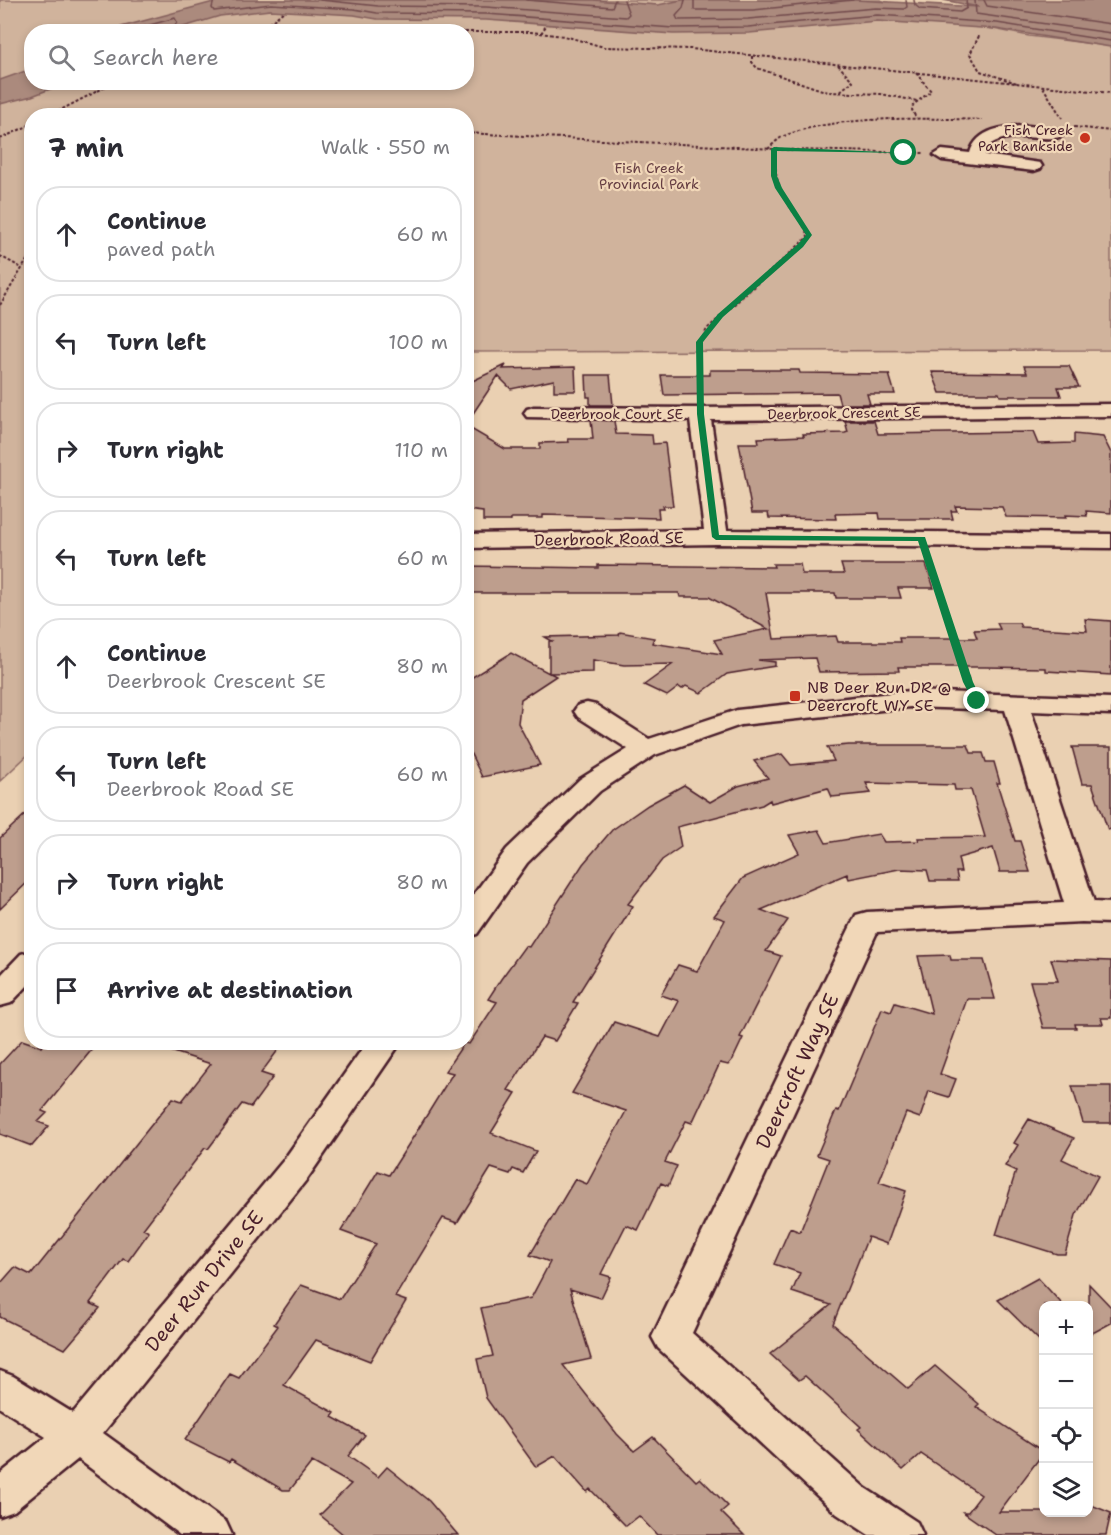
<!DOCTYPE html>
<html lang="en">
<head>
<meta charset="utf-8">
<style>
  body { margin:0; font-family:"Shantell Sans",sans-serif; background:#f7f7f7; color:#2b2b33 }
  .controls { position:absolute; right:18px; bottom:18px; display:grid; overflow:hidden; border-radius:12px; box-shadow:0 3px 9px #0003 }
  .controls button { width:54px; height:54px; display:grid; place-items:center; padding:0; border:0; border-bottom:2px solid #e1e1e2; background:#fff; color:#2b2b33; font:30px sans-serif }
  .stop { position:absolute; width:18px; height:18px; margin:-14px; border:4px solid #0b8043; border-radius:50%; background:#fff }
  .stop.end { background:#0b8043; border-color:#fff; box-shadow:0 2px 6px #0008 }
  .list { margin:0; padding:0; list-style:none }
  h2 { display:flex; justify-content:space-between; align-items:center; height:78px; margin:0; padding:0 24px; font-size:26px }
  h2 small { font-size:20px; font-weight:400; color:#7c7c81 }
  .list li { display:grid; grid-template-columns:39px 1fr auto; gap:18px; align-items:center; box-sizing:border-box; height:96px; margin:0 12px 12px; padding:0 12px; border:2px solid #e1e1e2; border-radius:24px }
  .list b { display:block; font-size:22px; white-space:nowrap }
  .list p { margin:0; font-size:20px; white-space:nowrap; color:#7c7c81 }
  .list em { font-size:20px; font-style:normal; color:#7c7c81 }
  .icon { flex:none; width:33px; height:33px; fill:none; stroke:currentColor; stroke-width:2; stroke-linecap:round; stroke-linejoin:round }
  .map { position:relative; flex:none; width:1111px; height:1535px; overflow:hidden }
  .search { position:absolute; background:#fff; box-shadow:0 3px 9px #0003; left:24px; top:24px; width:450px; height:66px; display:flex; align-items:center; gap:15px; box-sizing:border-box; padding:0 21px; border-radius:24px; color:#7c7c81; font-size:22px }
  .panel { position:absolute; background:#fff; box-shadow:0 3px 9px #0003; left:24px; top:108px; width:450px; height:942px; border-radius:24px }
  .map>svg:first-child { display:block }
</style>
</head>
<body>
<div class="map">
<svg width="1111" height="1535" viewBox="0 0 1111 1535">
  <rect width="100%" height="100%" fill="#ead0b2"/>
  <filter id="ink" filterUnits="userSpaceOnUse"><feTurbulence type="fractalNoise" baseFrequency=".0167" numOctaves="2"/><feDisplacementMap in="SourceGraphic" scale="12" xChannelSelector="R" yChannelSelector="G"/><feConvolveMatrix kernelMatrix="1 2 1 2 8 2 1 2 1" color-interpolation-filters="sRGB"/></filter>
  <g filter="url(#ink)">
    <path fill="#d0b39c" stroke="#8d6964" stroke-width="1.5" fill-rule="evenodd" d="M0,0H880L973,25L1029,36L1111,46V350L467,352L466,116H32V751L0,781ZM32,32H466V82H32Z"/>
    <path fill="#ab8a7d" stroke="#845f5c" stroke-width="1.5" d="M221,0H593L658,5L682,0H855L979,7L943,0H1111V47L996,29L877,21L749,33L673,34L486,20L377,19L354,15L270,10L220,16L170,31H106Z
      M31,69L32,82L66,83L32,96L0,104V80Z"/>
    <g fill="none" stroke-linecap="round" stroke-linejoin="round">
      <path stroke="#714a4c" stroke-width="1.5" d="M214,0L212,8L214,11L271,4L354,9L377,13L486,14L673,28L748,27L877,15L997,23L1111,41
        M320,0L378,6L486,7L626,17L629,14L624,0
        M526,0L612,7L615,0
        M685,0L683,8L676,16L678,20L748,19L876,8L904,9L907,7L906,0
        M694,0V10H753L853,0
        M914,0L915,5L920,9L960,12L967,8L966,0
        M975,0L976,14L1111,33
        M984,0L987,6L1111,24
        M125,32L175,18L177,22L172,32"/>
    </g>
    <path fill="#be9e8d" stroke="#4a1f2b" stroke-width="1.5" d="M506,365L503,369L575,367L576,391H554V380L511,389L498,376L466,424V384Z
      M1024,366H1069L1079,387H1058L1061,396H1000L999,393H940L932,372L1027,373Z
      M710,370H799L800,373L889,374L895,394H867L870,404H840L837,393L664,395L661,375H710Z
      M586,375H610L613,405H590V397H587Z
      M591,420L614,421L616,434L652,435L653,444L665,443L673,506H663L664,509H658L659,518L543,515V518H511V521H483V512L466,510V426L505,449H540V443L569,442L568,439H593Z
      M845,421H874L878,434L1033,432L1038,444L1074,443V434L1103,437L1111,453V513L1086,511L1087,516L1065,515L1066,518L1006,517L1002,507L955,506L957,511H951L953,519H880L879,513L835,514L836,519L769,518L768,513H752L739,443H759L758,438L804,436L803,434L845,433L848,432Z
      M773,564H800L802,574H844L841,564H926L934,588H898L901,598H836L835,593H766L774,639L836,636L838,642H900L899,638H977L974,630L1000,629L997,623H1019L1021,627L1087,631L1085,619L1111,621V675L1046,671V668L986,667H898L899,671L819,672L815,658L758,660L775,662V666L727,674L701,693L686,686L682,689L679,687L667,696L644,685L673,664L624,665L593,660V672L550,673L556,676L521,699L518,723L540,765L482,777L466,744V681L511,653L549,673V641H552L545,637L619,635L620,632L654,638L652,643L722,654L714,640L768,629L709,597H680L679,593H466V566L598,568V565L774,567Z
      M849,745H968L971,753H983L986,762H994L1000,783H997L1015,841H1020L1030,872H1000L993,848L958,858L961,872H956L958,881H930L927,870L899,869L849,879L847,874L761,910L788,920L766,951L781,956L740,1037L743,1038L733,1059L728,1065L720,1063L692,1123L686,1121L665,1162L677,1166L668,1186L661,1183L638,1230L626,1225L601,1274L611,1277L601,1298L570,1289L591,1359L563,1365L617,1434L634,1451L653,1437L696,1481L700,1478L728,1506L721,1512L744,1535H657L639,1516L626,1526L590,1489L587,1492L555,1456L536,1467L486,1398L477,1359L493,1356L481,1308L531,1298L550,1262L530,1255L575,1179L587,1184L626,1111L572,1093L614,1022L660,1037L679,1001L661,995L678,965L697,971L725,920L714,916L743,878L799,853L789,835L819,830L826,843L879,834L884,842L919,841L918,838L985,837L971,790H955L954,785L866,783L871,793L832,797L828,788L771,803L770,800L762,805L677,827L681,847L662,860L628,904L633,906L573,1002L578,1003L555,1041L542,1037L508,1090L516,1093L491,1133L536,1151L523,1173L513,1169L510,1174L491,1168L457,1223L443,1218L395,1297L406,1301L370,1361L316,1340L284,1385L335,1413L332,1417L365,1435L348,1456L378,1477L387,1467L429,1501L458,1535H344L320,1515L351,1484L312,1462L290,1490H283L231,1459L229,1462L185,1440L230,1374L239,1378L278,1326L274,1324L301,1285L340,1299L376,1244L341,1231L378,1171L389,1175L417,1131L453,1073L445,1071L464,1043L469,1044L497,1002L488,999L501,979L525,946L529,947L583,864L612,830L648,805L684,785L710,802L738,786L768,778L754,761L782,754L791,765L834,761L827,747Z
      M1072,747H1111V829L1108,830L1092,784H1082Z
      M32,808V878L0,909V838Z
      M950,955L951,960H984L995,999H967L940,1074L956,1079L949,1097L929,1091L920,1118L906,1113L879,1182L906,1191L901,1205L887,1244L868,1237L833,1324L908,1389L935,1366L979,1404L976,1407L1044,1452L999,1512H1089V1504L1111,1513L1106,1535H996L963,1512H968L981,1495L921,1454L903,1470L858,1429L861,1427L805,1376L799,1380L770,1354L831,1305L792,1292L800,1273L774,1264L790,1228L800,1232L829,1159L817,1155L836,1110L839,1111L882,1009L891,1012L895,1003L932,1014L918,956Z
      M1051,959L1111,961V1018H1101L1103,1024H1075L1076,1028H1043L1030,981H1058Z
      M22,1040L42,1047L46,1042H98L42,1111L47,1113L38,1122L49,1126L32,1146L0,1134V1064Z
      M159,1042H284L261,1073L273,1077L251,1107L242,1104L208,1149L205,1148L143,1229L149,1232L128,1261L123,1259L90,1303L100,1308L65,1349L0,1317V1284L15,1267L31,1275L173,1098L182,1101L211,1064L158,1047Z
      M1072,1086H1111V1123H1083Z
      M1029,1119L1074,1138L1062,1159L1098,1176L1076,1215L1065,1254H1057L996,1235L1016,1171L1005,1166L1018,1145L1014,1143Z
      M1038,1278L1063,1305H1044V1345L998,1300Z
      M1089,1284L1111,1307V1323L1089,1335Z"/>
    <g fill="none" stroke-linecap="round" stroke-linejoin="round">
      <defs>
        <path id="minor" d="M1028,126L1056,129L1064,134C1053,146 1012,127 988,146L985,155L1040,163L1042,166L1040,169L1034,171L942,160L934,155L942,150L970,153C977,128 1006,126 1028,126Z
          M1111,404V416L711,420L727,530L1111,534V548L716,544L466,548V534L704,530L690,420L527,417L524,413L527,409L534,407L700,408Z
          M910,691L1111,698V714L1031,711L1094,902L1111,903V923L1082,922L877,932L692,1333L865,1488L917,1522L923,1535H869L837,1514L658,1348L652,1337L856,915L867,912L1064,903L1005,710L910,707L741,725L655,755L600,791L527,863L477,934L466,937V905L507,849L580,779L628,749L578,717L574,711L578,705L587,703L596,705L649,739L737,710Z
          M32,951V981L11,1003L0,1006V976L21,954Z
          M367,1042H401L307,1179L103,1433L226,1522L232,1535H180L78,1459L14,1511L0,1516V1474L46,1437L0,1408V1371L13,1376L73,1413L283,1161Z"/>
      </defs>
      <use href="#minor" stroke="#4a1f2b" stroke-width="5"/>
      <path stroke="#4a1f2b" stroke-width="2" stroke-dasharray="3 2" stroke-linecap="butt" d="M266,32V26L284,11
        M345,32H531L564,36L604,47L691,49L1111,93
        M541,33L546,26
        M979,36L970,54L980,71L1017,83
        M752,56V62L757,68L828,92L881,94L917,101
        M838,65L853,81L839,92
        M916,73L931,91L913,105L912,110L916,118
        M1043,87L1062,118
        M49,116L115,82
        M1074,127L1111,131
        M466,133L795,150L924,153
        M0,139L32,124
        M768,149C772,145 777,140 782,137C830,115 928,118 982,120
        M0,256L22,268
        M0,305L32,252
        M700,396L698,348L707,329L808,237C806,225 798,218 791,208C778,190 774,172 774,149"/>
      <path stroke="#4a1f2b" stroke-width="3" stroke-dasharray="5 4" stroke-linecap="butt" d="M928,557L968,681"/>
      <use href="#minor" fill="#f1d7b8" fill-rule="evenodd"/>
    </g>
  </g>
  <path fill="#0b8043" d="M774,147L907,153L777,151V176L782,188L812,235L803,247L723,317L703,342L704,414L719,535L925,537L973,682L982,701L980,703H974L963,682L918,541L716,540L712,537L697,414L696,342L718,314L798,244L806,235L775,188L771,176V149Z"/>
  <g fill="#c8321e" stroke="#f1d7b8" stroke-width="2">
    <circle cx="1085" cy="138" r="6"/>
    <rect x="789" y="690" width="12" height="12" rx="3"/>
  </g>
  <g text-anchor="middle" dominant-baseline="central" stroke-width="4.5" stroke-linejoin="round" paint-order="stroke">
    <g font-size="14" fill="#4a1f2b" stroke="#f1d7b8" text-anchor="end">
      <text x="1073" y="130">Fish Creek<tspan x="1073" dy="16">Park Bankside</tspan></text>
    </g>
    <g font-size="14" fill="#653d42" stroke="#f1d7b8">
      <text x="649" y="168">Fish Creek<tspan x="649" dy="16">Provincial Park</tspan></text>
    </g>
    <g font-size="14" fill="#4a1f2b" stroke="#f1d7b8">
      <text transform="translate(844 413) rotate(-1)">Deerbrook Crescent SE</text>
      <text x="617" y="414">Deerbrook Court SE</text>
    </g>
    <g font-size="16" fill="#4a1f2b" stroke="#f1d7b8">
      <text transform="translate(609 539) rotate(-1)">Deerbrook Road SE</text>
    </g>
    <g font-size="16" fill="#4a1f2b" stroke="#f1d7b8" text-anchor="start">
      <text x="807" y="687">NB Deer Run DR @<tspan x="807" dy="18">Deercroft WY SE</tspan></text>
    </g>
    <g font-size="20" fill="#4a1f2b" stroke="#f1d7b8">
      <text transform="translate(797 1071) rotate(-65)">Deercroft Way SE</text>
      <text transform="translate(204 1281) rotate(-51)">Deer Run Drive SE</text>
    </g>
  </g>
</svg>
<div class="controls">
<button>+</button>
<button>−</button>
<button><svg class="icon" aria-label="locate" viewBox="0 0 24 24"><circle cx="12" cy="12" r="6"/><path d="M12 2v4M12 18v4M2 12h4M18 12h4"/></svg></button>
<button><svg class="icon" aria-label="layers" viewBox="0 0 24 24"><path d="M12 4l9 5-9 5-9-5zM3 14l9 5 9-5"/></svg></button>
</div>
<div class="stop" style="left:904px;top:153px"></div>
<div class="stop end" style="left:977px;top:701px"></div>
<div class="search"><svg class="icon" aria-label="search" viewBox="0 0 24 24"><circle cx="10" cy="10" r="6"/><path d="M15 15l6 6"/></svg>Search here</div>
<section class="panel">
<h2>7 min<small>Walk · 550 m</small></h2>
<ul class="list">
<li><svg class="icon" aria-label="ahead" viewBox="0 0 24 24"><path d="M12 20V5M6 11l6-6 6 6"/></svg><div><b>Continue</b><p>paved path</p></div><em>60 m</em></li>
<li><svg class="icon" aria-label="left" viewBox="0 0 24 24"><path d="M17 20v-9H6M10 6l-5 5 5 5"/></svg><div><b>Turn left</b></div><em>100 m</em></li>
<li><svg class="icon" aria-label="right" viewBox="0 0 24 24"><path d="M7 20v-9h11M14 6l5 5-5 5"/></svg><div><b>Turn right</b></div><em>110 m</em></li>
<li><svg class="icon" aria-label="left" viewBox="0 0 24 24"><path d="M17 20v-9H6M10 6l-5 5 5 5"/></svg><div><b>Turn left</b></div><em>60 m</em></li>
<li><svg class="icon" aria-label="ahead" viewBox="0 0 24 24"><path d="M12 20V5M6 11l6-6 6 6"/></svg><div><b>Continue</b><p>Deerbrook Crescent SE</p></div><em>80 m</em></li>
<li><svg class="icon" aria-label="left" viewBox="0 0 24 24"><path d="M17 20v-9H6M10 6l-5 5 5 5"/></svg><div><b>Turn left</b><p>Deerbrook Road SE</p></div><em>60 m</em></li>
<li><svg class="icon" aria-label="right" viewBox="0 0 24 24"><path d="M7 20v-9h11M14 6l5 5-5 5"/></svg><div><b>Turn right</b></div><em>80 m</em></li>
<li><svg class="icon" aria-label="arrive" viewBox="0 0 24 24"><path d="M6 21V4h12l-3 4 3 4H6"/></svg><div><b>Arrive at destination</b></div></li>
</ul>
</section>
</div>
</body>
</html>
